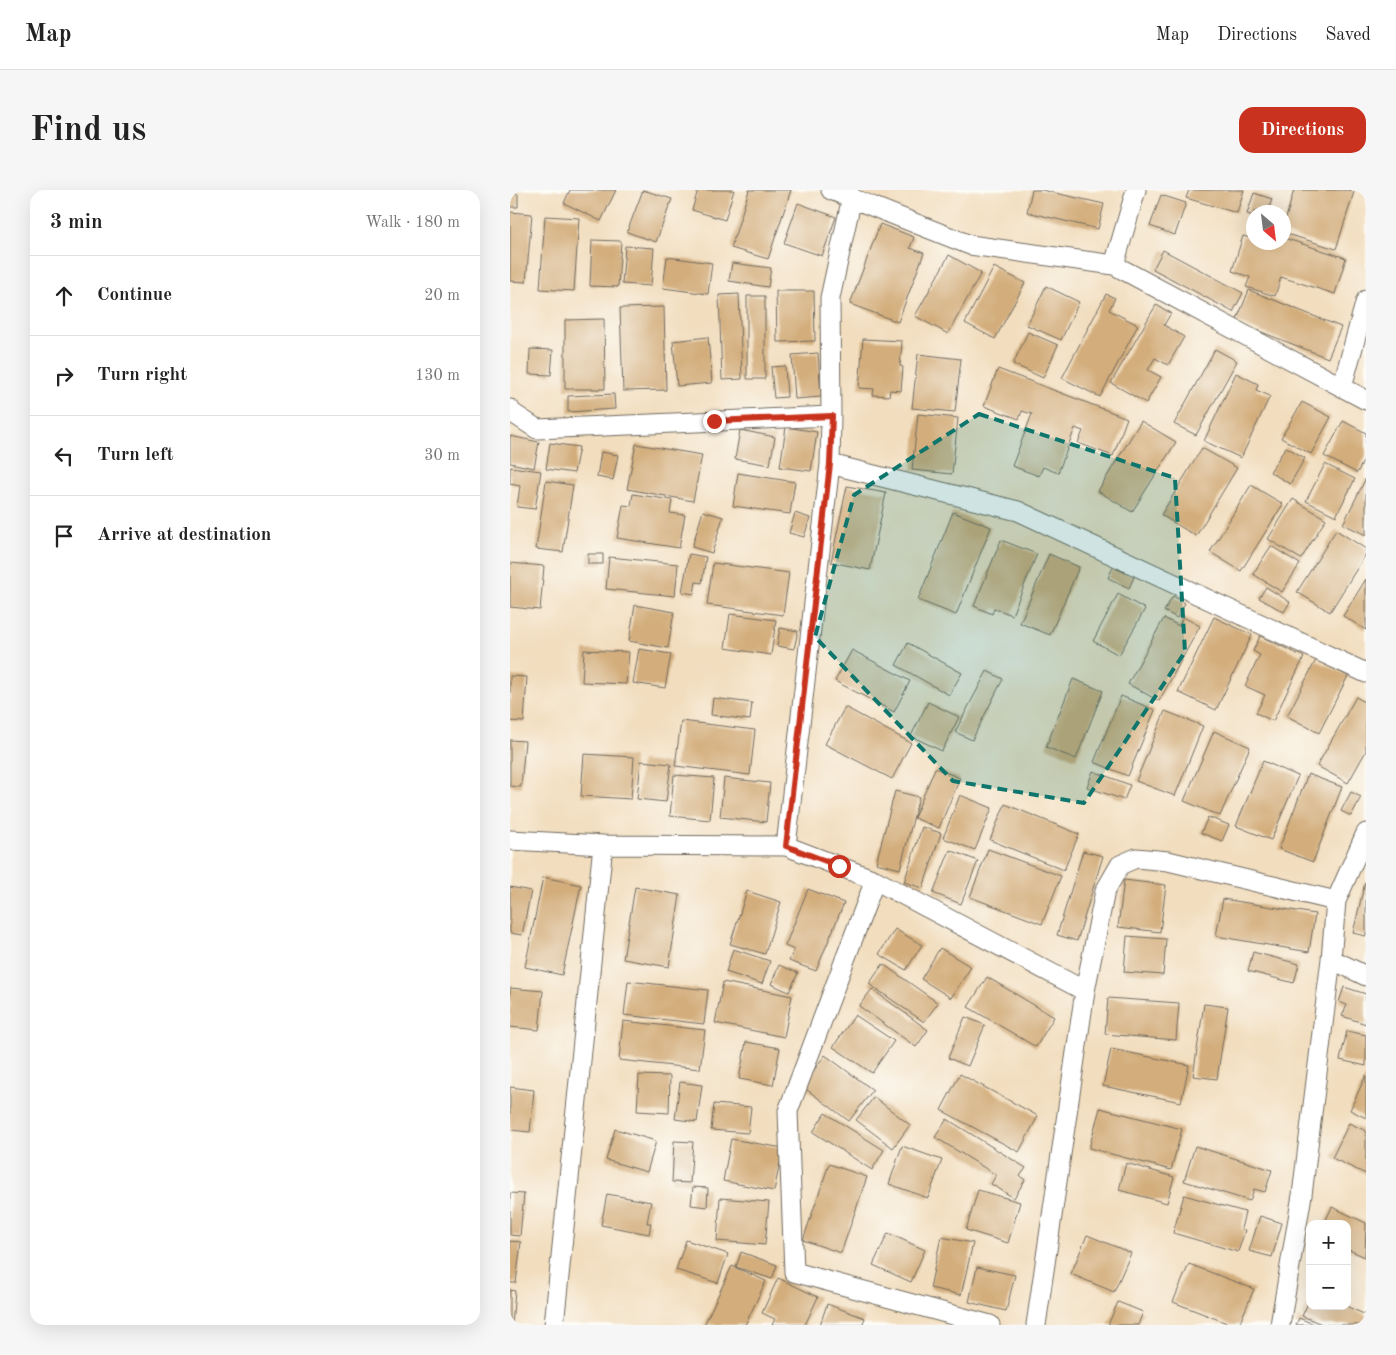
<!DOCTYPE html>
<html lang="en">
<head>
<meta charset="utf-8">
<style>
  body { margin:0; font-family:"Old Standard TT",serif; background:#f6f6f6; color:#222 }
  .controls { position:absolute; right:15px; bottom:15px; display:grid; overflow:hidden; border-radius:10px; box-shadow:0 5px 20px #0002 }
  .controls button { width:45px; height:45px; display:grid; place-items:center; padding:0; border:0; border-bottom:1px solid #e0e0e0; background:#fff; color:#222; font:25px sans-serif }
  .compass { position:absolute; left:736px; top:15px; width:45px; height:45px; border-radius:50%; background:#fff; box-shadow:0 5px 20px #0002; rotate:152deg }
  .stop { position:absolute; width:15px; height:15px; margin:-11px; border:4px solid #c8321e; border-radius:50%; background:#fff }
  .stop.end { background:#c8321e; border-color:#fff; box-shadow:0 1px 5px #0008 }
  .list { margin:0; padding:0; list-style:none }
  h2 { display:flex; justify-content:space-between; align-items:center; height:65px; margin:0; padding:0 20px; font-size:21px }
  h2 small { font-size:16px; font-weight:400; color:#767676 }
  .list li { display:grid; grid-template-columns:32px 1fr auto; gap:15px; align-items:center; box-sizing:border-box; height:80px; padding:0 20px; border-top:1px solid #e0e0e0 }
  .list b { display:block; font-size:19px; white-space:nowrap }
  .list em { font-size:16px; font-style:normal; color:#767676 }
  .icon { flex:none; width:28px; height:28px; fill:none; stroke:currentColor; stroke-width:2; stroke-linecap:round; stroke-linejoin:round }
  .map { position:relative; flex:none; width:856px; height:1135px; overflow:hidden; border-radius:15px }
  header { display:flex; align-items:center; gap:30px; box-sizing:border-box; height:70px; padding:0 25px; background:#fff; border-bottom:1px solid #e0e0e0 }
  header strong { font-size:24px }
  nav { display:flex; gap:28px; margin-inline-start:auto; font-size:18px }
  .intro { display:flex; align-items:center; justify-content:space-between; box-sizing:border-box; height:120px; padding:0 30px }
  h1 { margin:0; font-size:35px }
  .button { padding:12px 22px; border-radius:15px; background:#c8321e; color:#fff; font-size:18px; font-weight:700 }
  main { display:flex; gap:30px; padding:0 30px }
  aside { flex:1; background:#fff; border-radius:15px; box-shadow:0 5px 20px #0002 }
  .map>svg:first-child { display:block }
</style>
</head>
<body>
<header>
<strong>Map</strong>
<nav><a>Map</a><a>Directions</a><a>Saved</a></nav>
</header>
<div class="intro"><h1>Find us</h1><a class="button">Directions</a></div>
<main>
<aside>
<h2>3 min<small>Walk · 180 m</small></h2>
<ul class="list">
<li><svg class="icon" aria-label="ahead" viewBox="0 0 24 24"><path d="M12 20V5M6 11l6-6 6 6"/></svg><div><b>Continue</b></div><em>20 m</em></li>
<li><svg class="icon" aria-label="right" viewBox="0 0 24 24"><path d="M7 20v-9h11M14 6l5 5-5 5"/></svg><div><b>Turn right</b></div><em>130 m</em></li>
<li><svg class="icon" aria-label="left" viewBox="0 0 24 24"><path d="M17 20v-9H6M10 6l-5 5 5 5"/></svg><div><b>Turn left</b></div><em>30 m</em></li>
<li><svg class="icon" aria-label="arrive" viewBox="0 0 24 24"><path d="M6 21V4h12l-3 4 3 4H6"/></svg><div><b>Arrive at destination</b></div></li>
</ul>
</aside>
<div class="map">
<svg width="856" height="1135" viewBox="0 0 856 1135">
  <rect width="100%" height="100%" fill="#fdfcf7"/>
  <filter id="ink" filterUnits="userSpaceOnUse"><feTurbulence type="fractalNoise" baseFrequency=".02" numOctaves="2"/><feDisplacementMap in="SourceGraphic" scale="10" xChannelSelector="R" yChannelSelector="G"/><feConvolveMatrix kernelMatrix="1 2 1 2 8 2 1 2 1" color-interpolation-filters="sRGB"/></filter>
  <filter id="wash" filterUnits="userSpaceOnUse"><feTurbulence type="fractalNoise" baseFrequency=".0096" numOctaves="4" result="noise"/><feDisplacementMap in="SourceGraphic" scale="20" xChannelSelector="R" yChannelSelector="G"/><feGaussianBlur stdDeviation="1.12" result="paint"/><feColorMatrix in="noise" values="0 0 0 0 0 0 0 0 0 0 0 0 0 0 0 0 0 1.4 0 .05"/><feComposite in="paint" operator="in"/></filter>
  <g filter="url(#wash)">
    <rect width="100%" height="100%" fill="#f2debf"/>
    <g id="blocks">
      <path fill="#d3ad7c" d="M60,0H106L91,31L54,13Z
        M133,0L162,9L146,52L117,42Z
        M188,0H224L215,30L182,20Z
        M239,0H281L258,69L221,58Z
        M522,0H532L594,14L588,39L517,22Z
        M679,0H734L727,23L676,8Z
        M784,0H838L844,2L826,59L774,43V35Z
        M744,3L762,9L758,22H744V26L737,24Z
        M0,4H8V17H0Z
        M651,5L676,13L665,45L640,36Z
        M288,13L326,27L312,66L274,53Z
        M0,22L22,24L16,92L0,91Z
        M35,26L69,28L64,101L30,99Z
        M370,34L404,47L400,58L414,63L388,132L340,114Z
        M733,46L744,49V52H774V48L836,68L825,104L771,87L765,106L736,97L740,87L722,81Z
        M82,50L111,51L108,97L80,96Z
        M115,56L144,58L141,96L112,94Z
        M653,60L733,103L723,122L643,79Z
        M439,65L471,83L438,144L405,126Z
        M157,67L202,73L198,104L153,98Z
        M222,73L261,78L258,97L219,91Z
        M484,77L515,93L485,149L455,133Z
        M536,96L569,112L551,150L517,135Z
        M739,100L831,137L818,168L726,132Z
        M266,101H304L305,151L267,152Z
        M229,104L232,189L212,190L209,105Z
        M596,104L605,108L599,120L628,135L590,207L552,188Z
        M237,106H255V189H237Z
        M646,115L661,123L654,135L674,147L658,175L645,168L638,180L651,187L636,213L601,193Z
        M154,117L156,200L113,201L110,118Z
        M94,129L95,199H55V130Z
        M518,142L548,155L533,188L503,174Z
        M198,147L202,193L167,196L163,151Z
        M353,149L392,151L390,176L393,177L391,201L380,200L379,206L363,205L364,199L349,198Z
        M20,159L43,160L41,185L19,184Z
        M705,159L727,171L686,245L664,234Z
        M308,163L311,207L285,209L282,165Z
        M408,164L451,169L445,222L402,218Z
        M275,176L277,207L264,208L261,177Z
        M488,179L617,228L603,266L568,253L573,241L565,238L548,283L533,277L529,286L502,276L522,224L512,221L509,229L474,216Z
        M726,183L748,194L746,200L760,206L731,268L694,251Z
        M104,204L105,219L58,222V206Z
        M792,212L821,227L801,264L771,248Z
        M408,224L448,228L442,284L402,280Z
        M631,231L666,252L622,322L588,301Z
        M833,231L856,243V266L847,283L814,266Z
        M276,237L307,242L301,281L270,277Z
        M230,240L265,247L260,275L225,269Z
        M0,246L29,252L24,278L0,273Z
        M40,253L69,257L64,283L36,279Z
        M126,254L192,265L183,311L117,299Z
        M776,257L795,268L780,294L760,282Z
        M692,258L727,278L686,346L651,325Z
        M91,262L108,265L103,290L87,287Z
        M815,274L845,289L826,326L796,311Z
        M0,277L31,281L25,319L7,317L10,296L0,294Z
        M228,283L285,292L280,324L223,316Z
        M856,288V345L833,334Z
        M36,291L63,295L53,362L26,359Z
        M741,295L773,314L731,381L700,362Z
        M337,296L376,303L360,380L321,372Z
        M123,304L162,310L160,323L175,325L169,358L107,348L113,315L121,316Z
        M783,309L816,329L791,369L758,349Z
        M193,321L213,327L202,363L182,357Z
        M443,322L481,337L446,425L408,410Z
        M285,323L300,328L294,347L279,343Z
        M826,340L856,359V364L820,422L787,402Z
        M491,350L527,364L502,425L484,418L482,424L464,416Z
        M761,356L790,374L772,402L743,384Z
        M78,364H93V374H78Z
        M179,364L196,367L192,393L186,392L184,404L172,402Z
        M539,364L569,377L540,445L510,433Z
        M99,367L168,374L165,406L96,399Z
        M0,373L34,376L30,420L0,417Z
        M203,373L279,383L273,425L197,415Z
        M603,377L624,387L619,398L598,388Z
        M856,389V440L833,426Z
        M756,397L780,412L774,422L749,408Z
        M608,404L635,419L609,465L583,451Z
        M663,406L675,413L667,428L654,421Z
        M125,415L164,422L158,458L119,451Z
        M220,424L266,430L261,465L215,458Z
        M673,427L690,436L649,511L618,494L654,428L669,436Z
        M704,427L742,445L706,520L668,502Z
        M270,438L288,441L284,459L267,456Z
        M750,446L794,467L763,531L746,523L755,505L735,496L750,465L743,461Z
        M398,453L452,483L439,505L386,475Z
        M129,459L161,464L155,498L123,493Z
        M74,460L119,462L116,494L72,492Z
        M342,460L400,491L384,522L325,491Z
        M806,470L838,486L809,543L777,526Z
        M477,481L493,489L462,550L445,542Z
        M0,486L17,487L14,532L0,531Z
        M563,489L593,501L566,569L536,557Z
        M611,506L645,520L618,586L584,572Z
        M846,507L856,513V561L838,593L807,576Z
        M203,508L242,513L240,530L201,525Z
        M418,512L449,527L432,561L401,546Z
        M335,517L401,553L382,589L315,554Z
        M655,521L693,536L665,606L626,591Z
        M171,531L245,540L240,585L165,576Z
        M704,541L740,557L710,626L674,611Z
        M0,550L15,551L11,597L0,596Z
        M74,564L124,567L121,609L71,606Z
        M131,571L161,574L156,612L127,609Z
        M753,571L788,586L761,650L726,636Z
        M425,578L450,588L429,638L404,628Z
        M583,581L620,595L614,610L577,597Z
        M798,584L832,597L803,672L769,659Z
        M164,585L204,588L200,630L160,626Z
        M214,588L260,593L256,632L210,627Z
        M385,601L409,607L390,679L366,673Z
        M841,602L851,607L841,626L831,621Z
        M450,605L482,618L465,660L433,648Z
        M495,614L569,644L554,680L480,650Z
        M698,627L719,635L712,651L691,643Z
        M412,637L431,643L413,698L394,692Z
        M478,659L551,686L532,734L460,707Z
        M440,660L468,671L451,714L423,703Z
        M573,661L593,666L567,751L547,745Z
        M33,687L71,695L52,785L15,777Z
        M614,690L656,695L650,742L608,737Z
        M855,692H856V746L843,743Z
        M0,697L21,701L12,745L0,743Z
        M125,697L170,705L159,777L113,769Z
        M298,699L334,713L306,781L279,771L284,760L275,756Z
        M237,701L271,712L255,764L220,754Z
        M713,709L805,724L799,762L706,746Z
        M385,739L412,755L396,780L369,764Z
        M617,746L656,749L653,785L614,782Z
        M430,758L461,777L441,808L411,789Z
        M223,759L260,771L252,794L216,782Z
        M743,762L789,774L784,793L738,781Z
        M373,774L428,813L414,832L359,794Z
        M269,775L288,783L279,802L261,794Z
        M477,787L544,827L526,857L458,817Z
        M118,791L198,800L194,834L114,825Z
        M213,792L282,806L274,847L205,833Z
        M834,797L856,804V834L832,826L837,815L829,812Z
        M0,798L33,801L29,840L0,837Z
        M362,799L418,840L406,857L349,816Z
        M598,808L669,813L666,850L595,844Z
        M694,814L718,817L707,889L683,886Z
        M345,825L384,851L362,883L323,857Z
        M455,827L475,835L458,876L438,868Z
        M113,831L195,840L190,879L109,870Z
        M837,841L856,845V876L830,870Z
        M236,852L270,858L263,895L229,889Z
        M601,859L679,875L671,912L593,896Z
        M315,865L363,900L339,931L292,896Z
        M450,884L528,926L509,962L431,920Z
        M129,885L160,886L159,923L127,921Z
        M856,885V928L840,920Z
        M170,892L192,895L187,932L165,929Z
        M0,897L24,900L20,942L0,940Z
        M364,907L400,935L383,958L346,930Z
        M204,914L241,917L238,943L201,940Z
        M590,918L672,939L661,980L579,958Z
        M315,923L374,960L362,980L303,942Z
        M437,929L516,978L510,986L515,990L504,1008L481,994L486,985L425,947Z
        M839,933L856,941V984L822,968Z
        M105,939L146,951L137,982L96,970Z
        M221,949L273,958L264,1001L213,991Z
        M164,951L183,952L180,993L162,992Z
        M392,956L432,970L418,1008L379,994Z
        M685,956L762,980L755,1002L744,999L740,1011L674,991Z
        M616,973L664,987L657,1013L609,1000Z
        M319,974L357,987L331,1063L293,1050Z
        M183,997L198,998L197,1017L181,1015Z
        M468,1000L510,1012L498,1053L456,1040Z
        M0,1003L14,1004L10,1046L0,1045Z
        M97,1004L141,1012L137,1033H141L139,1044L91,1035Z
        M674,1005L735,1022L731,1039L735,1040L728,1062L663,1043Z
        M210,1008L259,1012L255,1055L207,1051Z
        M822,1017L856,1033L855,1067L837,1059V1034H814Z
        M750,1026L772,1033L762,1067L739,1061Z
        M378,1043L415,1060L401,1092L363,1075Z
        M577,1045L621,1063L604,1102L561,1084Z
        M431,1047L463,1053L451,1105L420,1098Z
        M176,1050L218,1064L208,1093L166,1080Z
        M0,1051L11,1052L6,1093H0Z
        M231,1062L267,1075L262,1089L226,1077Z
        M679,1074L744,1099L729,1135H722L663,1112Z
        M222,1076L256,1091L235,1135H194Z
        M467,1077L505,1085L496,1121L459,1112Z
        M268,1088L308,1107L295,1135H262L265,1129L252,1123Z
        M0,1100L5,1101L2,1135H0Z
        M800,1109V1116H836L856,1125V1135H814L792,1126Z
        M608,1112L633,1122L628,1135H598Z
        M317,1114L355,1128L352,1135H310Z
        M789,1128L806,1135H786Z"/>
    </g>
  </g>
  <g filter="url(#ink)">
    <use href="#blocks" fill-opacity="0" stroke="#716a5f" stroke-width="1"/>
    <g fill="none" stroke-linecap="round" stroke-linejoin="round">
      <defs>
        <path id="minor" d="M321,0L460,55L604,75L856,210
          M604,75L626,0
          M832,197L856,110
          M0,219L1,222L27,239L321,226
          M320,274L508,321L856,483
          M0,650L93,655
          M276,656L320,274L321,226L320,108L342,7
          M365,690L278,921L284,1082L480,1135
          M821,769L856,786
          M44,1135L93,655L276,656L365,690L575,801
          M526,1135L575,801L595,701L610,675L626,668L658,671L826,711
          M770,1135L792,1005L821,769L826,711L856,643"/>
      </defs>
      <use href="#minor" stroke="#716a5f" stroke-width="21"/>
      <use href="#minor" stroke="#fff" stroke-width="19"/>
    </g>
  </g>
  <g fill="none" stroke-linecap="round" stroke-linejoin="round" filter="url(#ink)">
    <path stroke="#c8321e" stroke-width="6" d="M204,231L322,226L320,274L276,656L329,676"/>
  </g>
  <path fill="#0f766e" fill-opacity="0.2" stroke="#0f766e" stroke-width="4" stroke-dasharray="10 6" stroke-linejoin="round" d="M469,224L665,288L675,462L574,613L443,591L305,447L344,305Z"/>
</svg>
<div class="controls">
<button>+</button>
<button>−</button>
</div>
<svg class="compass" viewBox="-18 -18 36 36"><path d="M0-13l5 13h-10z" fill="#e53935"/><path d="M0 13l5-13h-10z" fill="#767676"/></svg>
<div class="stop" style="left:329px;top:676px"></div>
<div class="stop end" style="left:204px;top:231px"></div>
</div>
</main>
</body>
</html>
